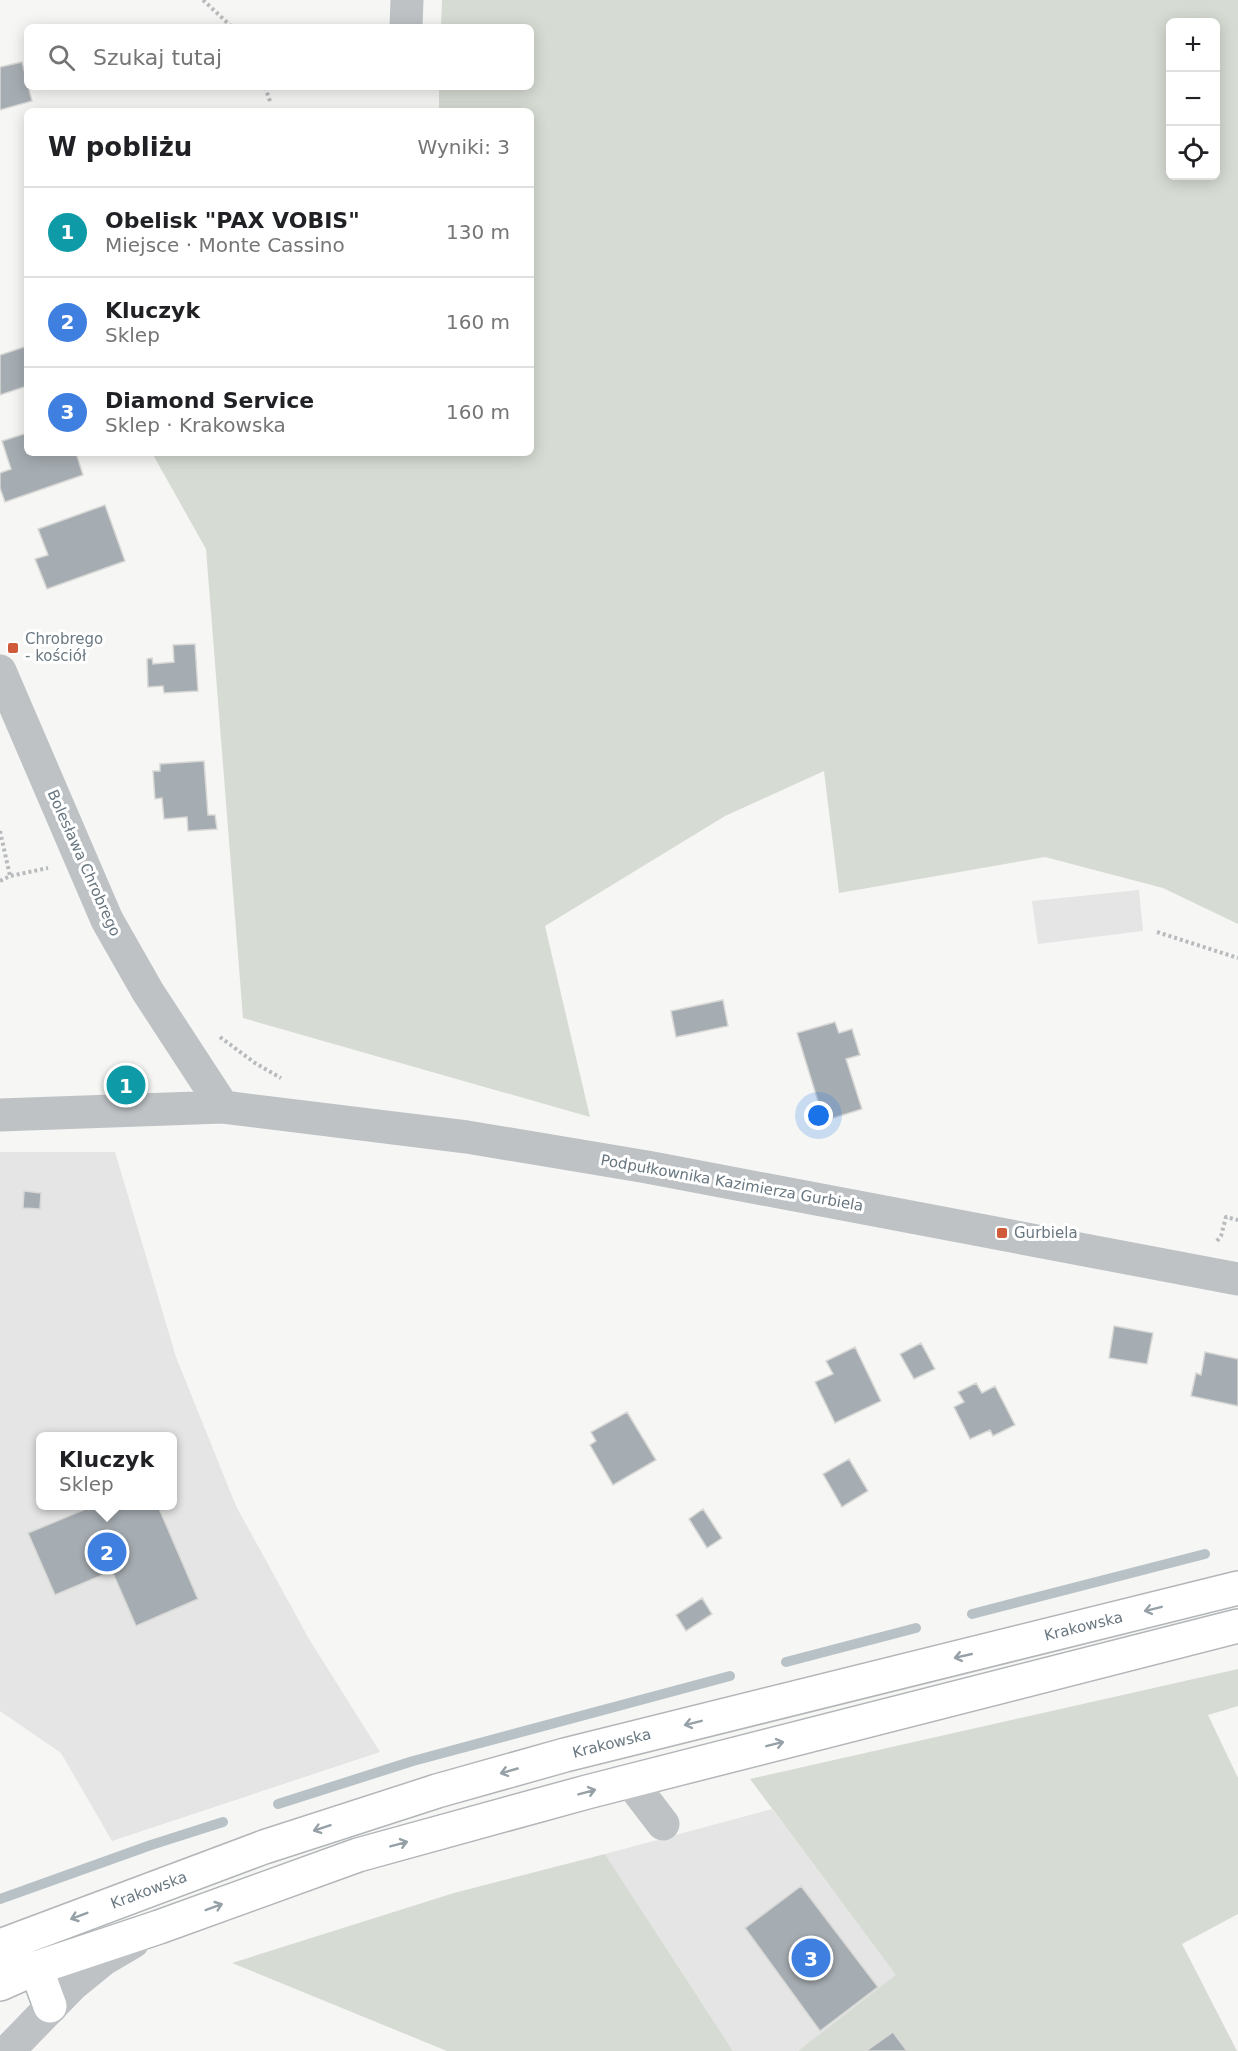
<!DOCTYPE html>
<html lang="pl">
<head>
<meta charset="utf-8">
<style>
  body { margin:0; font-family:"DejaVu Sans",sans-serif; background:#f2f2f2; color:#202124 }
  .controls { position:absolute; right:18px; top:18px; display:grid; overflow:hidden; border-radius:9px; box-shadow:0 3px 15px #0003 }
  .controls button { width:54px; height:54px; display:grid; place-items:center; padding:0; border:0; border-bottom:2px solid #e0e0e0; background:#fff; color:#202124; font:30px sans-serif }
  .you { position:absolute; left:819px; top:1116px; width:21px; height:21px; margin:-15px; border:4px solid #fff; border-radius:50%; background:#1a73e8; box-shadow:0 0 0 9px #1a73e833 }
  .badge { display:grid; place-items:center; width:39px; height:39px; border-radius:50%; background:#d93025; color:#fff; font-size:20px; font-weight:700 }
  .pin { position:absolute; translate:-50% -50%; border:3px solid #fff; box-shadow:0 2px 6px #0006 }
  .popup { position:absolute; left:36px; top:1432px; width:141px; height:78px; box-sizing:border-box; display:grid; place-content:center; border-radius:9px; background:#fff; filter:drop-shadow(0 2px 4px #0005); font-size:20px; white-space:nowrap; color:#757577 }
  .popup b { font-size:22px; color:#202124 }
  .popup::after { content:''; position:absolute; left:50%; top:100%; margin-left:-12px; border:12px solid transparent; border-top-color:#fff }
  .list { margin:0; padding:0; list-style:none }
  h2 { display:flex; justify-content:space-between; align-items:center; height:78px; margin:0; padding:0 24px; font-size:26px }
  h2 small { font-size:20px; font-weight:400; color:#757577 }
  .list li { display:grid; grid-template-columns:39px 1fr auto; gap:18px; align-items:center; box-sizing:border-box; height:90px; padding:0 24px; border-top:2px solid #e0e0e0 }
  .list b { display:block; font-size:22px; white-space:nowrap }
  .list p { margin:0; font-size:20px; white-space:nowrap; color:#757577 }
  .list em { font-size:20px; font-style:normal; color:#757577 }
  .icon { flex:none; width:33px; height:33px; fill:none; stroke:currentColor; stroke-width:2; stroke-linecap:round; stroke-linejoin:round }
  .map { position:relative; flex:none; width:1238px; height:2051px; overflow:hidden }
  .search { position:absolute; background:#fff; box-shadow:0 3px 15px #0003; left:24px; top:24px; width:510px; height:66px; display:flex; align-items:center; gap:15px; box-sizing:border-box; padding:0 21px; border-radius:9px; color:#757577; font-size:22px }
  .panel { position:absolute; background:#fff; box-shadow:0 3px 15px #0003; left:24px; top:108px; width:510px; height:348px; border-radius:9px }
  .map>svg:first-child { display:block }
</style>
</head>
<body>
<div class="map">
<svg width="1238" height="2051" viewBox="0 0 1238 2051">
  <rect width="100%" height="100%" fill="#f6f6f4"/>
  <path fill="#e4e5e4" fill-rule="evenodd" d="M1139,890L1143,931L1038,944L1032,901Z
    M0,1152H115L176,1357L236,1506L309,1639L380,1752L112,1841L61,1753L0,1711ZM41,1436H173V1506H41Z
    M772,1809L897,1976L798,2051H733L605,1854Z"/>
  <path fill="#d6dbd3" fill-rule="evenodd" d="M442,0H1238V924L1163,888L1045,857L839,893L824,771L725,816L545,926L590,1117L243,1018L206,549L152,453H531V111H439V87H531V27H441ZM1216,22V176H1170V22Z
    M1238,1669V1706L1208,1715L1238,1778V1914L1182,1944L1237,2051H798L896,1975L750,1779Z
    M605,1854L733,2051H447L232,1963L454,1893Z"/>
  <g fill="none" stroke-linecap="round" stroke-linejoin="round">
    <path stroke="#b8c2c6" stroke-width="10" d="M972,1614L1205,1554
      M786,1662L916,1628
      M278,1804L413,1761L730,1676
      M0,1899L151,1845L223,1822"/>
  </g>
  <path fill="#a6adb2" stroke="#d8d8d6" stroke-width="1.5" d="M22,62L32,101L0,110V67Z
    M27,346V386L0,395V355Z
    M27,433V453H76L83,475L5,502L0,488V473L11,469L2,441Z
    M105,505L125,561L47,589L35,559L48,555L38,529Z
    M195,644L198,691L164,693L163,686L148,687L147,659L152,658L153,664L174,662L173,645Z
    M204,761L208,815H215L217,829L188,831L187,817L164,819L162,798L155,799L153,771H160V764Z
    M723,1000L728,1026L676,1037L671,1011Z
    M835,1022L839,1033L852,1029L860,1055L846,1059L862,1109L824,1121L797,1033Z
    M24,1191L41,1193L40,1209L23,1208Z
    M1114,1326L1153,1333L1147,1364L1109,1358Z
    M921,1343L935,1369L914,1379L900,1354Z
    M855,1347L881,1401L835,1423L815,1382L833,1374L826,1361Z
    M1205,1352L1238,1359V1406L1191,1396L1196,1373L1201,1375Z
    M976,1383L982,1393L995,1386L1015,1425L993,1436L990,1430L970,1439L954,1407L964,1402L958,1392Z
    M627,1412L656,1460L613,1485L590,1445L596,1441L591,1432Z
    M849,1459L868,1491L842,1507L823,1474Z
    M93,1506H158L198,1599L136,1626L112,1571L55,1595L28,1533Z
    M703,1509L722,1538L707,1548L689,1519Z
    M702,1598L712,1614L686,1631L676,1615Z
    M801,1886L878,1987L820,2031L745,1928Z
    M893,2032L907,2051H866Z"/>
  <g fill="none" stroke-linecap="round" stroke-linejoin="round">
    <defs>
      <g id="major">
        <path id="s1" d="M0,1946L264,1847L437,1791L565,1755L1238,1588"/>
        <path d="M15,1967L36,1968L50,2006"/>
        <path d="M0,1984L36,1968L159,1927L358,1855L587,1792L1238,1626"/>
      </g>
    </defs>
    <use href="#major" stroke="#b2b6b9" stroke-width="36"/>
    <path stroke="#b8bbbd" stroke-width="4" stroke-dasharray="3 3" stroke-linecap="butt" d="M203,0L232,27
      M265,87L271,104
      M0,831L10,876
      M0,881L10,876L48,868
      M1157,932L1238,958
      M220,1037L255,1063L281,1078
      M1217,1241L1221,1236L1226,1217L1238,1220"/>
    <path stroke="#bec2c5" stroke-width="33" d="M406,27L407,0
      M0,671L107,920L148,992L223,1107
      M0,1115L223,1107L467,1137L647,1167L1238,1279
      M630,1781L663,1824
      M8,2051L72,1985L104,1959L133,1942"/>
    <use href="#major" stroke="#fff" stroke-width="33"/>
  </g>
  <defs><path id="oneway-shaft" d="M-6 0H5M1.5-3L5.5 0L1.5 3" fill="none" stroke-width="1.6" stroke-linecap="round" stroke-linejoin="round" transform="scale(1.5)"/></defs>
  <g stroke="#96a0a7">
    <use href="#oneway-shaft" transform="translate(1153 1609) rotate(166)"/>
    <use href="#oneway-shaft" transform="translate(963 1656) rotate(167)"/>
    <use href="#oneway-shaft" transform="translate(693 1723) rotate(166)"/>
    <use href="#oneway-shaft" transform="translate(775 1744) rotate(-14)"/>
    <use href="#oneway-shaft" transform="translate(509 1771) rotate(164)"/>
    <use href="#oneway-shaft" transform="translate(587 1792) rotate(-15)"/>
    <use href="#oneway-shaft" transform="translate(322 1828) rotate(162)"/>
    <use href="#oneway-shaft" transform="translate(399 1844) rotate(-15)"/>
    <use href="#oneway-shaft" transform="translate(214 1907) rotate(-20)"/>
    <use href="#oneway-shaft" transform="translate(79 1916) rotate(159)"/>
  </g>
  <g fill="#cf5b3b" stroke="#fff" stroke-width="2">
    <rect x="7" y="642" width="12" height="12" rx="3"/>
    <rect x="996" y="1227" width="12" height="12" rx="3"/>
  </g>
  <g text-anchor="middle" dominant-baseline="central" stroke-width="6" stroke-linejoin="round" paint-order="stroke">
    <g font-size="15" fill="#697781" stroke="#fff" text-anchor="start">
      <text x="25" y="639">Chrobrego<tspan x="25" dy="17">- kościół</tspan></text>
      <text x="1014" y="1233">Gurbiela</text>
    </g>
    <g font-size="15" fill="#697781" stroke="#fff">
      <text transform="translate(84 863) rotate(66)">Bolesława Chrobrego</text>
      <text transform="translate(732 1183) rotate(10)">Podpułkownika Kazimierza Gurbiela</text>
      <text stroke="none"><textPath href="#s1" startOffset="1131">Krakowska</textPath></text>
      <text stroke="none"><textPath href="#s1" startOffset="645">Krakowska</textPath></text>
      <text stroke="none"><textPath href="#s1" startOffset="159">Krakowska</textPath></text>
    </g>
  </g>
</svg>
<div class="controls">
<button>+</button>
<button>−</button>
<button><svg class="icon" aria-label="locate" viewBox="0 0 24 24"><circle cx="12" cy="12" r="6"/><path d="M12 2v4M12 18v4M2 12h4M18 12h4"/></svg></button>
</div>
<div class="you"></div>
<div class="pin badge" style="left:126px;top:1085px;background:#0f9aa8">1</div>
<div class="pin badge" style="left:107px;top:1552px;background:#3f7fe0">2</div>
<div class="popup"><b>Kluczyk</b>Sklep</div>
<div class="pin badge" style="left:811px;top:1958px;background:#3f7fe0">3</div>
<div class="search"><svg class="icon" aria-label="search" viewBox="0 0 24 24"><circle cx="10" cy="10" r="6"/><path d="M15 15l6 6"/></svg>Szukaj tutaj</div>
<section class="panel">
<h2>W pobliżu<small>Wyniki: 3</small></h2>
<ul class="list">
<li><span class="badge" style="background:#0f9aa8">1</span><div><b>Obelisk &quot;PAX VOBIS&quot;</b><p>Miejsce · Monte Cassino</p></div><em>130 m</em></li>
<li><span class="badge" style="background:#3f7fe0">2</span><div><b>Kluczyk</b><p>Sklep</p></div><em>160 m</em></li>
<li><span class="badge" style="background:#3f7fe0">3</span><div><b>Diamond Service</b><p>Sklep · Krakowska</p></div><em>160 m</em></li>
</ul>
</section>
</div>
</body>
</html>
